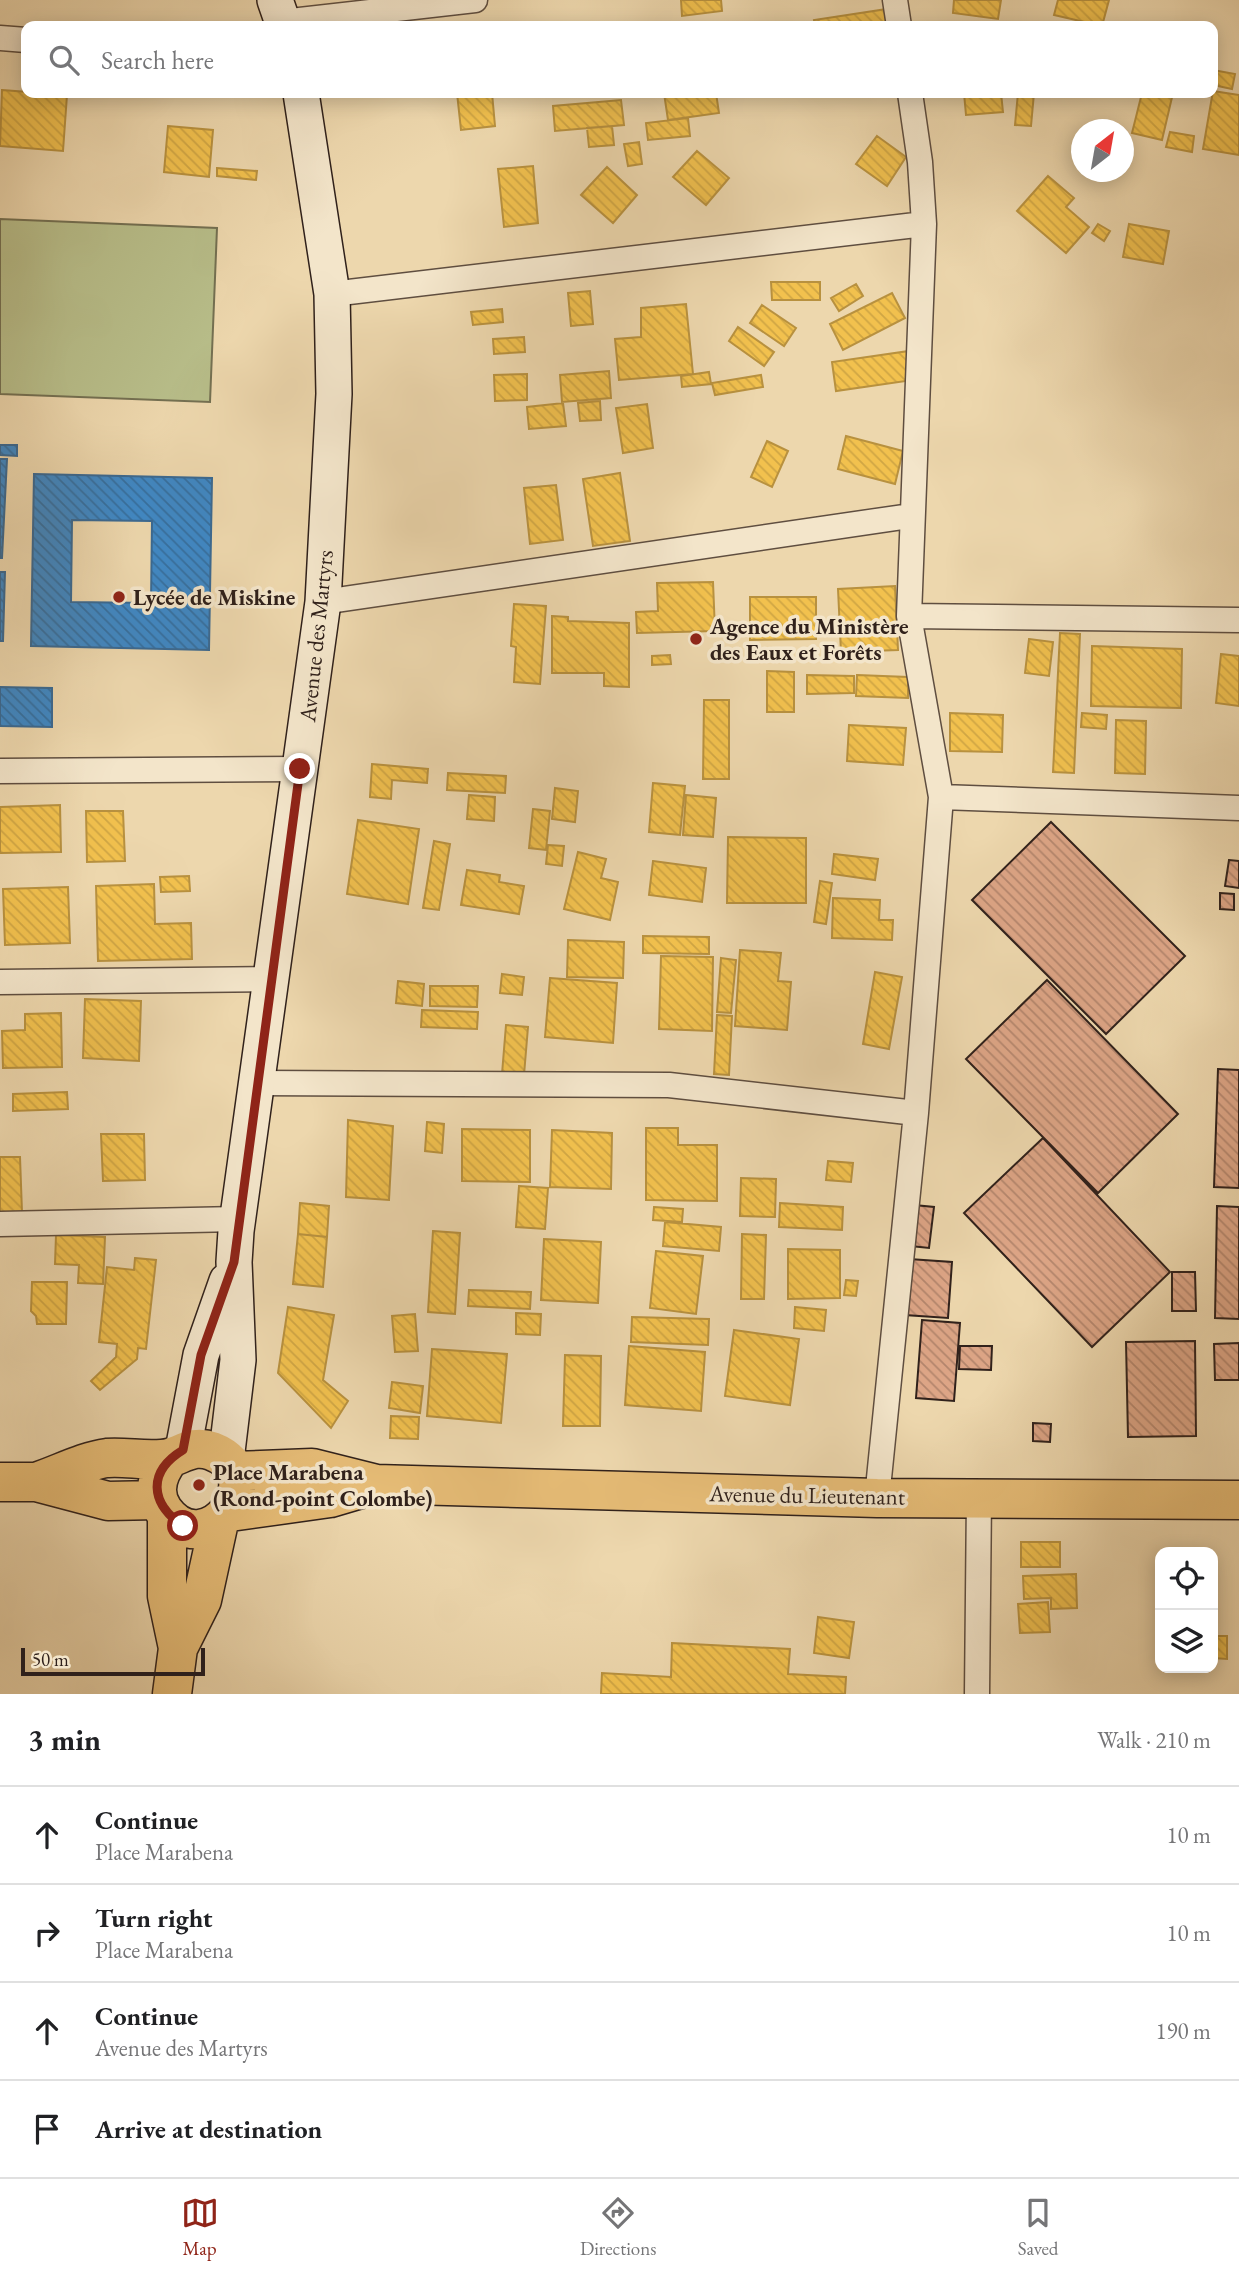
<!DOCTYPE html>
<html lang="en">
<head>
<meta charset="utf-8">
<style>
  body { margin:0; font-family:"EB Garamond",serif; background:#f6f6f6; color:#202124 }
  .controls { position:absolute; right:21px; bottom:21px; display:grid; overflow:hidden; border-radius:14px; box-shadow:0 4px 18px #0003 }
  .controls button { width:63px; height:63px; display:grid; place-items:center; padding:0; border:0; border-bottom:2px solid #e0e0e0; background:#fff; color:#202124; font:35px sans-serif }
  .compass { position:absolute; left:1071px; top:119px; width:63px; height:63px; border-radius:50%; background:#fff; box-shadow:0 4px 18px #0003; rotate:31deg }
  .scale { position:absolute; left:21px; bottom:18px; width:184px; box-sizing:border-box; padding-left:7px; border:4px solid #30211b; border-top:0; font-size:19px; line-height:24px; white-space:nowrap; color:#30211b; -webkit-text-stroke:5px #f3e5ca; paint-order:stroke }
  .stop { position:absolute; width:21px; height:21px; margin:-16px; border:5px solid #8f2418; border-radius:50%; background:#fff }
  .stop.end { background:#8f2418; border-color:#fff; box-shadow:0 2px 7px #0008 }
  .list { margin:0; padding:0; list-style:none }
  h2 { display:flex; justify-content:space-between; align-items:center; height:91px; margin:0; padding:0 28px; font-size:30px }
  h2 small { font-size:23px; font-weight:400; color:#757577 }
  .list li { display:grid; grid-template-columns:46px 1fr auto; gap:21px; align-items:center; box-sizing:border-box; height:98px; padding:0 28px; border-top:2px solid #e0e0e0 }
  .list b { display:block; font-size:26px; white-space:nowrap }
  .list p { margin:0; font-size:23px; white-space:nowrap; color:#757577 }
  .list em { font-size:23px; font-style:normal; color:#757577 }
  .icon { flex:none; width:38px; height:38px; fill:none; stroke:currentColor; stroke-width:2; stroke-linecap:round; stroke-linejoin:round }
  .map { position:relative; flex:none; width:1239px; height:1694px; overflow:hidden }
  .search { position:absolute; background:#fff; box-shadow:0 4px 18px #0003; left:21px; right:21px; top:21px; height:77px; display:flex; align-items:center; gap:18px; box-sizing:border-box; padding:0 24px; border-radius:14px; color:#757577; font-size:26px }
  .sheet { height:483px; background:#fff }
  nav { display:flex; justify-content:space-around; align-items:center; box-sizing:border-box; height:98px; border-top:2px solid #e0e0e0; background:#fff; font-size:19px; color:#757577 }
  nav a { display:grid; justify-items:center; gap:4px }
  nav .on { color:#8f2418 }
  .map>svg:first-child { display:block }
</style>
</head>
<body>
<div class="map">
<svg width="1239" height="1694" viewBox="0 0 1239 1694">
  <defs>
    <pattern id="homes-back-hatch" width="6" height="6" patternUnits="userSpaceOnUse" patternTransform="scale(1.75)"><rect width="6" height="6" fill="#f2c14e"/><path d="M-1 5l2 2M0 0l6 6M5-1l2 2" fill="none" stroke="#d0a644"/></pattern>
    <pattern id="schools-back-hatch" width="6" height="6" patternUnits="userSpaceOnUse" patternTransform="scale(1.75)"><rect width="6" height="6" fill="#3f88c5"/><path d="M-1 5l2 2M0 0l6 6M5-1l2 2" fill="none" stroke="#356f9f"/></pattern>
    <pattern id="building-back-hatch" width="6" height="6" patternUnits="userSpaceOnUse" patternTransform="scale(1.75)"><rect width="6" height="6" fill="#dda586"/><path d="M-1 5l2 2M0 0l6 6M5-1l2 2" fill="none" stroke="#b4866d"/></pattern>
  </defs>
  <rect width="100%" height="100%" fill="#edd7ad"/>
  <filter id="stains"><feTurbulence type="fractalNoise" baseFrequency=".00286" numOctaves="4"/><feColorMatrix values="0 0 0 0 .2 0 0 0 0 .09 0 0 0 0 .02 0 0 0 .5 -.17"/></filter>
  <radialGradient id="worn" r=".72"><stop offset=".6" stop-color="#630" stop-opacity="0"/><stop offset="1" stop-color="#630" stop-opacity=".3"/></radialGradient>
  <path fill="#b8be8a" stroke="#747052" stroke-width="2" d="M0,219L217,228L210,402L0,394Z"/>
  <path fill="url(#homes-back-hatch)" stroke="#b8913f" stroke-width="2" d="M681,0H721L722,11L682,16Z
    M954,0H1001L998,19L953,13Z
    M1058,0H1109L1102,26L1054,15Z
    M887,9L890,26H815L814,20Z
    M1213,70L1235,74L1232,89L1213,85Z
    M2,90L67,95L63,151L0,146Z
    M1213,91L1239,95V155L1203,149Z
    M457,93H492L495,126L461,130Z
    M664,93H716L719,113L668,120Z
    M964,93H1001L1003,112L966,115Z
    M1018,93H1034L1031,126L1015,125Z
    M1142,93H1173L1162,140L1132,133Z
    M621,100L624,125L555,131L553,106Z
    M688,118L690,136L648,140L646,123Z
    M168,126L213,130L209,177L164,172Z
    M612,126L614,145L589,147L587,128Z
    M1170,132L1194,136L1192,152L1166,147Z
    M877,136L906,157L887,186L856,164Z
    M639,142L642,164L628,166L624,144Z
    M697,151L729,178L706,205L673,177Z
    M533,166L538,223L504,227L498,169Z
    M607,167L637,195L613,223L581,195Z
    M217,168L257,171L256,180L217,176Z
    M1048,176L1074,198L1066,207L1089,227L1066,253L1017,211Z
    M1098,224L1110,231L1104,241L1092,233Z
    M1129,224L1169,231L1163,264L1123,257Z
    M771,282H820V300H772Z
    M856,284L863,296L839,311L831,298Z
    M590,291L593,324L571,326L568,293Z
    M892,293L905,318L843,350L830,324Z
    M686,304L693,374L619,380L615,339L641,337V308Z
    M762,305L796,328L784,346L750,323Z
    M502,309L503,322L473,325L471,312Z
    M738,327L774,352L764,366L729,341Z
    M524,337L525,352L494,354L493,339Z
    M909,351L913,380L836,391L832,362Z
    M609,371L611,398L562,402L560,375Z
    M709,372L711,384L682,387L681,376Z
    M527,374V400L495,401L494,375Z
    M761,375L763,387L715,395L712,383Z
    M600,401L601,420L580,421L578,403Z
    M563,403L566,426L529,429L527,407Z
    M647,404L653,448L623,453L616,408Z
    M846,436L903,451L895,484L838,469Z
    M767,441L788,451L772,487L751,477Z
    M620,473L630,541L593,546L583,479Z
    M556,485L563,540L530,544L524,488Z
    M713,582L715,631L637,633L636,612L658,611L657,583Z
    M895,586L898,650L841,652L838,589Z
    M750,597H816V639L750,640Z
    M514,604L546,606L540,684L514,682L516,647L511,646Z
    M552,616L568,617V621L629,623V687L604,686V673H552Z
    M1060,633L1080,634L1074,773L1053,772Z
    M1029,639L1053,642L1049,676L1025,673Z
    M1092,646L1182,649L1181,708L1091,706Z
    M1221,654L1239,656V706L1216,703Z
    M670,655L671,664L652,665V656Z
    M767,671L794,672V712H767Z
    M807,675L854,676V693L807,694Z
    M857,675L908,677V698L856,696Z
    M704,700H729V779H703Z
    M950,713L1003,715L1002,752L950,751Z
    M1082,713L1107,715L1106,729L1081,727Z
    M1116,720L1146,721L1145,774L1115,773Z
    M849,725L906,728L903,765L847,761Z
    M372,764L428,769L427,783L392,780L391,799L370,797Z
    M448,773L506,776L505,793L447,790Z
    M653,783L685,786L680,835L649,832Z
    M555,788L578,791L575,822L552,819Z
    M469,795L495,797L494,821L467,819Z
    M686,795L716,798L713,837L683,835Z
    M60,805L61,852L0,853V807Z
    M533,809L550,811L546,850L529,848Z
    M86,811H123L125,861L87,862Z
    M358,820L419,829L408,904L347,894Z
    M728,837L806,838V903H727Z
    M434,841L450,844L439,910L423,908Z
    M548,845L564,846L562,866L546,864Z
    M578,852L606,859L601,878L618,882L610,920L564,909Z
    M834,854L878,859L875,880L832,874Z
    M653,861L706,868L702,902L649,895Z
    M467,870L500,875L499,882L524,886L519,914L461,905Z
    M189,876L190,891L161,892L160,877Z
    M820,881L832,883L826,924L814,922Z
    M154,884L155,924L191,923L192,959L98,961L96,886Z
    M68,887L70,943L5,945L3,889Z
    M833,898L880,900L879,920H893L892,940L832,938Z
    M643,936L709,937V954L643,953Z
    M568,940L624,942L623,978L567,977Z
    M740,950L781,953L778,981L791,982L787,1030L735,1026Z
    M661,956L713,957L712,1031L659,1029Z
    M721,958L736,960L731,1013L717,1012Z
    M875,972L902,977L889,1049L863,1044Z
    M502,974L524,977L522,995L500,993Z
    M550,978L617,983L613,1043L545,1037Z
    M398,981L424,984L422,1006L396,1003Z
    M430,986H478L477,1007L430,1006Z
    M85,999L141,1001L139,1061L83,1058Z
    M422,1010L478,1012L477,1029L421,1027Z
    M61,1013L62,1067L3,1068L2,1031L25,1030V1014Z
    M717,1015L732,1016L729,1075L714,1074Z
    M506,1025L528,1027L524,1075L502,1074Z
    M67,1092L68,1109L13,1111V1094Z
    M348,1120L393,1126L389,1200L346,1197Z
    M427,1122L444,1124L442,1153L425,1151Z
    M646,1128H678V1145H717V1201L646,1200Z
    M462,1129L530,1130V1182L462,1181Z
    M552,1130L612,1133L611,1189L550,1187Z
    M101,1134H144L145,1180L103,1181Z
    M0,1157H20L22,1212H0Z
    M828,1161L853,1163L851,1182L826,1180Z
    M741,1178L776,1179L775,1217L740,1216Z
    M519,1186L548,1188L545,1229L516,1227Z
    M300,1203L329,1206L327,1237L298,1234Z
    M780,1203L843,1207L842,1230L779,1227Z
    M654,1207L683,1209L682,1222L653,1220Z
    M665,1222L721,1227L719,1251L663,1246Z
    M433,1231L460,1233L455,1314L428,1312Z
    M298,1234L327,1237L323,1287L293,1284Z
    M742,1234L766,1235L764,1299H741Z
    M56,1235L105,1237L103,1284L78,1283L79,1265L55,1264Z
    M544,1239L601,1242L598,1303L541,1300Z
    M788,1249L840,1250V1298L788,1299Z
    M656,1251L703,1256L696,1314L650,1308Z
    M135,1258L156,1260L146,1349L138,1348L137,1359L100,1390L91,1381L116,1357L117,1344L99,1342L107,1267L134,1270Z
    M846,1280L858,1281L856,1296L844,1295Z
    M32,1282H67L66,1324H37L36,1316L31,1311Z
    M469,1290L531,1292L530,1309L468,1306Z
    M288,1307L334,1315L323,1380L348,1401L331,1428L278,1373Z
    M795,1307L826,1310L824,1331L794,1328Z
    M516,1313L541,1314L540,1335L516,1334Z
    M415,1314L418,1351L395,1352L392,1316Z
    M632,1317L709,1319L708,1345L631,1342Z
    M734,1330L799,1339L790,1405L725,1396Z
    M629,1346L705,1352L701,1411L625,1405Z
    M432,1349L507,1354L501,1423L427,1416Z
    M565,1355L601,1356L600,1426H563Z
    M392,1382L423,1386L420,1413L389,1408Z
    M391,1416L419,1417L418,1439L390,1438Z
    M1021,1542H1060V1567H1021Z
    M1076,1574L1077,1608L1051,1609V1598L1024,1599L1023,1576Z
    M1048,1602L1050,1632L1020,1633L1018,1604Z
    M818,1617L854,1622L849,1658L814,1653Z
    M1213,1636H1227V1659L1213,1658Z
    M672,1643L790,1649L788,1674L846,1677L845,1694H601L602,1673L671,1677Z"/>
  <path fill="url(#schools-back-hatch)" stroke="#3a6992" stroke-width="2" fill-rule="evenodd" d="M0,445H17V456L0,455Z
    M0,459H7L2,558H0Z
    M34,474L212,478L209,650L31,646ZM72,520L152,521L151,603L71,602Z
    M0,572H5L3,641H0Z
    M0,687L52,688V727L0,726Z"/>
  <path fill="url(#building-back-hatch)" stroke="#30211b" stroke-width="2" d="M1051,822L1185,956L1106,1034L972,900Z
    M1229,860L1239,861V888L1225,886Z
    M1220,893L1234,894V910L1220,909Z
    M1047,980L1178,1114L1098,1193L966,1059Z
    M1218,1069L1239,1070V1188L1214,1187Z
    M1043,1138L1170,1272L1092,1347L964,1213Z
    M914,1205L934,1207L929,1248L911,1246Z
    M1217,1206L1239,1207V1319L1215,1318Z
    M909,1259L952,1262L948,1318L905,1315Z
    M1172,1272H1195L1196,1311H1172Z
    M922,1320L960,1323L954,1401L916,1398Z
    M1195,1341L1196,1436L1128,1437L1126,1342Z
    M1239,1343V1380H1215L1214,1344Z
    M960,1346H992L991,1370L959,1369Z
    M1033,1423L1051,1424L1050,1442L1033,1441Z"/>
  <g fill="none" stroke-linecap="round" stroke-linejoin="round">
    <defs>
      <path id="minor" d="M895,0L899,26
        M282,22L475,0
        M0,38L26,40
        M332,294L924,224
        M323,602L910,516
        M909,616L1239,620
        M0,771L300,769
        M941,797L1239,808
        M0,982L271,979
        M257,1083L669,1085L916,1113
        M0,1224L238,1219
        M877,1498L916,1113L941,797L909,616L924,224L920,162L910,93
        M977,1694L979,1496"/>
      <path id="secondary" d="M275,0L284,26
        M183,1450L201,1355L227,1281
        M226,1460L238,1360L234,1262L236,1231L323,602L334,394L332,294L301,93"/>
      <path id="primary" d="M234,1471L312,1468L376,1484L877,1498L1239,1500
        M0,1482H36L108,1501L158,1500
        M36,1482C58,1475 84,1461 107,1458C127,1456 153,1463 172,1457C186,1452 196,1445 212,1451C277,1476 206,1568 164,1511C151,1493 158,1473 170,1458
        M230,1512L330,1498L374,1485
        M167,1515V1596L178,1648L172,1694
        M178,1648L202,1600L219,1522"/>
    </defs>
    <use href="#minor" stroke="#5f4e40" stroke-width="27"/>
    <use href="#secondary" stroke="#30211b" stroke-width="38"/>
    <use href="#primary" stroke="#30211b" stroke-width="41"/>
    <use href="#minor" stroke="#f3e5ca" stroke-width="24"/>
    <use href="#secondary" stroke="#f3e5ca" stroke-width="35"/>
    <use href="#primary" stroke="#e6bc76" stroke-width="38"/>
  </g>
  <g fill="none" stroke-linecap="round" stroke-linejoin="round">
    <path stroke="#8f2418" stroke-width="9" d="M183,1526C150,1503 147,1472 183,1450L201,1355L234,1262L300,769"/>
  </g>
  <g fill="#8f2418" stroke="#f3e5ca" stroke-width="2.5">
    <circle cx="119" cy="597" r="7"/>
    <circle cx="696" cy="639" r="7"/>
    <circle cx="199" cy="1485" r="7"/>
  </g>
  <g text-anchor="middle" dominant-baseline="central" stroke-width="7" stroke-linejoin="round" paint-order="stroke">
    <g font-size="23" font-weight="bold" fill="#30211b" stroke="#f3e5ca" text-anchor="start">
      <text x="133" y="597">Lycée de Miskine</text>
      <text x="710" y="626">Agence du Ministère<tspan x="710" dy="26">des Eaux et Forêts</tspan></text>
      <text x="213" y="1472">Place Marabena<tspan x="213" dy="26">(Rond-point Colombe)</tspan></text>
    </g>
    <g font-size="23" fill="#30211b" stroke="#f3e5ca">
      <text transform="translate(316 636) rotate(-84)">Avenue des Martyrs</text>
      <text transform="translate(807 1495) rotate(1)">Avenue du Lieutenant</text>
    </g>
  </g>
  <rect width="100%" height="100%" filter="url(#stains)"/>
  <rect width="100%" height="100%" fill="url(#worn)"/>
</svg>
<div class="controls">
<button><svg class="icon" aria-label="locate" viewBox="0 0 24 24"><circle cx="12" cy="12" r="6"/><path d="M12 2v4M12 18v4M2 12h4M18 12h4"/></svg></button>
<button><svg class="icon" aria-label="layers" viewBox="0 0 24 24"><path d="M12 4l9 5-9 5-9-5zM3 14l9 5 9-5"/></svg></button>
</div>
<svg class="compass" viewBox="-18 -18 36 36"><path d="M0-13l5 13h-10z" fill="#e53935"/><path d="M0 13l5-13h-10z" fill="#757577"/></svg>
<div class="scale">50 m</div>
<div class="stop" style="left:183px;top:1526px"></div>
<div class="stop end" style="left:300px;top:769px"></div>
<div class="search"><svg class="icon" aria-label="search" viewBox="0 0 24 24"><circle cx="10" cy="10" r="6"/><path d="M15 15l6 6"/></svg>Search here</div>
</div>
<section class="sheet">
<h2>3 min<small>Walk · 210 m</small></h2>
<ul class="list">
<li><svg class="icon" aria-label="ahead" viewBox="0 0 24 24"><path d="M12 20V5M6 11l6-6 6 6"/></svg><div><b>Continue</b><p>Place Marabena</p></div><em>10 m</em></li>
<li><svg class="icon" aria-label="right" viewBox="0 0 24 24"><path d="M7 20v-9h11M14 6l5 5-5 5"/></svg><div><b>Turn right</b><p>Place Marabena</p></div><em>10 m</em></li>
<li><svg class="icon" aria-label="ahead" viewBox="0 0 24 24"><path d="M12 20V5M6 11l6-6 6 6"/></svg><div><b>Continue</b><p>Avenue des Martyrs</p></div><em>190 m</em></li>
<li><svg class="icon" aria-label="arrive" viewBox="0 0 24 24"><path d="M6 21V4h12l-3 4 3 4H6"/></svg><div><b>Arrive at destination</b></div></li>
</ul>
</section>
<nav>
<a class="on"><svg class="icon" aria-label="map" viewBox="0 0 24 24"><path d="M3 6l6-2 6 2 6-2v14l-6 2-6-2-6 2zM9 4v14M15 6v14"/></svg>Map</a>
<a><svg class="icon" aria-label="directions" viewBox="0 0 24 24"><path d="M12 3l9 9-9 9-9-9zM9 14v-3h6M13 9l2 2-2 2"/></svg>Directions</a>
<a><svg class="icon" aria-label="saved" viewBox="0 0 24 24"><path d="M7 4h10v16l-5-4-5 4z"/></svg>Saved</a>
</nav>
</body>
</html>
